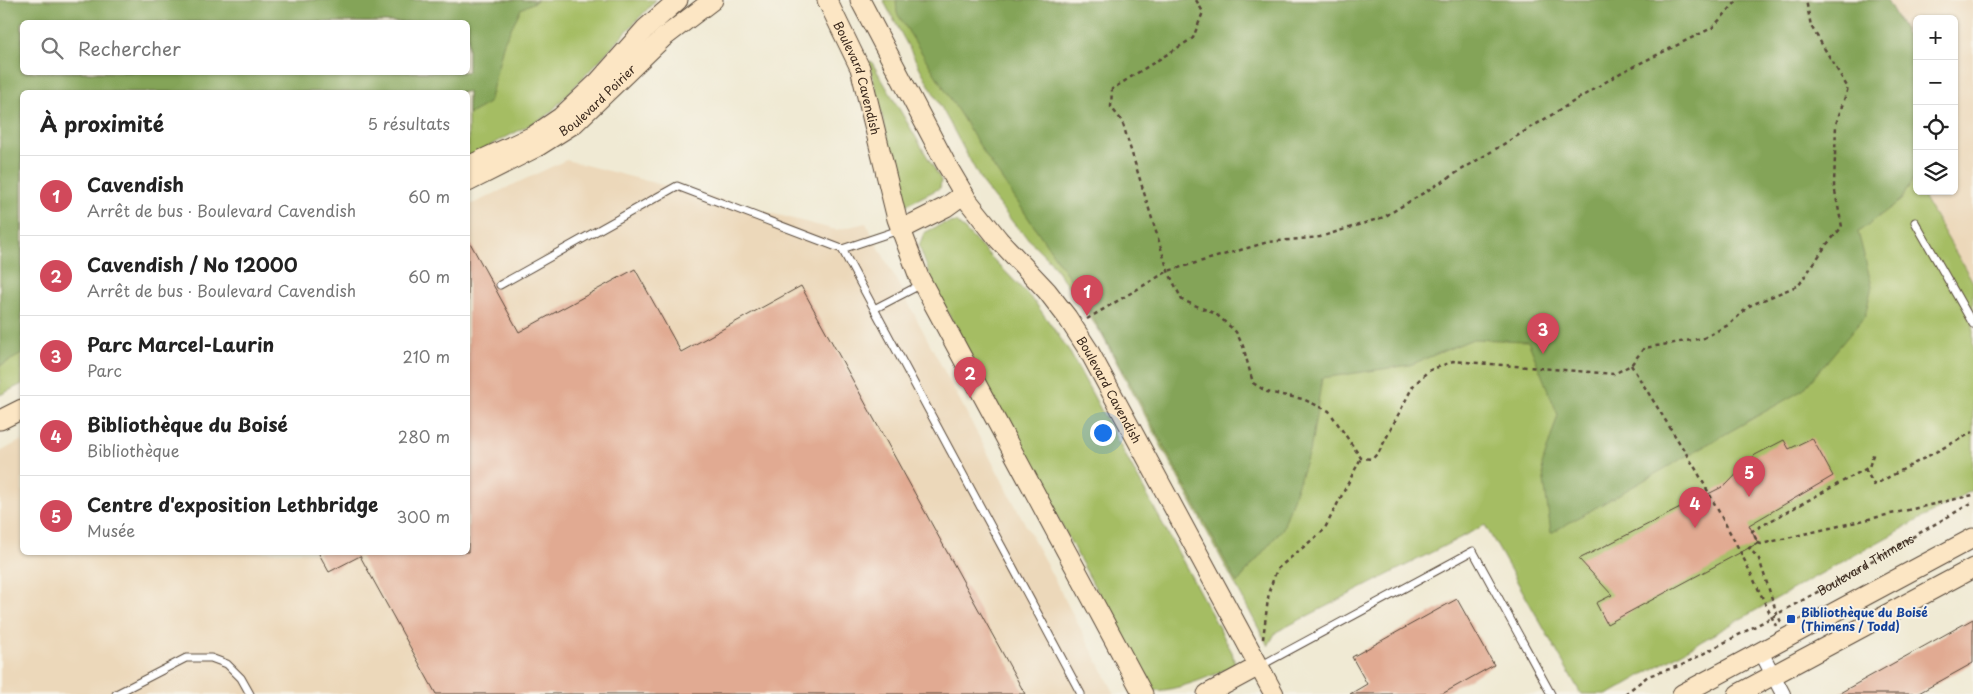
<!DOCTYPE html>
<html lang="fr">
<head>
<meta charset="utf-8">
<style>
  body { margin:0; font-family:"Playpen Sans",sans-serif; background:#f2f2f2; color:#222 }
  .controls { position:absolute; right:15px; top:15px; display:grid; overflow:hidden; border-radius:8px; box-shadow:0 1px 4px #0004 }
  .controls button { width:45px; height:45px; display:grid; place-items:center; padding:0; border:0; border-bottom:1px solid #e0e0e0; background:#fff; color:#222; font:25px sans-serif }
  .you { position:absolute; left:1102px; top:432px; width:18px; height:18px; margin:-12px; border:4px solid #fff; border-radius:50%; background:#1a73e8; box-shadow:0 0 0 8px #1a73e833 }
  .badge { display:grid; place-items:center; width:32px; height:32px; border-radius:50%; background:#d1495b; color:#fff; font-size:16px; font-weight:700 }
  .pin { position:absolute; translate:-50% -41px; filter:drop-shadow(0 1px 2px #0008) }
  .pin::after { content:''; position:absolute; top:26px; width:18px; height:15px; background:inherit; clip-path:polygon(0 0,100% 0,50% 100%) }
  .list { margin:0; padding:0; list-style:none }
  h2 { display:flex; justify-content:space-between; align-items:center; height:65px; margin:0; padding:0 20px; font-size:21px }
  h2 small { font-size:16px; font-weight:400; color:#767676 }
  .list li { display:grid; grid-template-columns:32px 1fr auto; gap:15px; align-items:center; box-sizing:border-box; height:80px; padding:0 20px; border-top:1px solid #e0e0e0 }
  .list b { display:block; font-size:19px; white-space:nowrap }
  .list p { margin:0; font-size:16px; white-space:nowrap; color:#767676 }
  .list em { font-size:16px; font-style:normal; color:#767676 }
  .icon { flex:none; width:28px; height:28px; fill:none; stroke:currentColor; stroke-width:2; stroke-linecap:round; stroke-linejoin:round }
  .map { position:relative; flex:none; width:1973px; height:694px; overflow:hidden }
  .search { position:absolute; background:#fff; box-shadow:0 1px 4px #0004; left:20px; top:20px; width:450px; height:55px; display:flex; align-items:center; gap:12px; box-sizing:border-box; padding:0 18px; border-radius:8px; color:#767676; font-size:19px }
  .panel { position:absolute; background:#fff; box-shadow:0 1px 4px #0004; left:20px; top:90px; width:450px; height:465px; border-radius:8px }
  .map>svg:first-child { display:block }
</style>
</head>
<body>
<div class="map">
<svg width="1973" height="694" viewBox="0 0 1973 694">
  <rect width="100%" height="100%" fill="#f7f3e8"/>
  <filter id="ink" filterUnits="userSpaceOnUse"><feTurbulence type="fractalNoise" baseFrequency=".02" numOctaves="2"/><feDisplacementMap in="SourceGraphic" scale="10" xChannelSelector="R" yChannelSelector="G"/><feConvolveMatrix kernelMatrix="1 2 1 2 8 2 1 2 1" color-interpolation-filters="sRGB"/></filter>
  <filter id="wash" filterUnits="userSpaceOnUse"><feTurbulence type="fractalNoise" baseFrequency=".0096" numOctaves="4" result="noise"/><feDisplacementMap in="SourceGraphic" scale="20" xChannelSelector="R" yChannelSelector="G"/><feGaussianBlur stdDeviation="1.12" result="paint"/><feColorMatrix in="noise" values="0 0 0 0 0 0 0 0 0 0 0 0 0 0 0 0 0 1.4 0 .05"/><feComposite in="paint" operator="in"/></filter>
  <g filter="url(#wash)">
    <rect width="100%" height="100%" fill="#f0ead4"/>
    <path fill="#ecd8ba" d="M1880,0H1973V282L1920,191H1954V19H1917V179Z
      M566,160L836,230L866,223L1115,694H0V452L22,440V552H468V206Z"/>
    <path fill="#a5bd63" stroke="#707440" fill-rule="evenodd" d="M0,0H656L547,116L468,157V92H22V384L0,395ZM22,22H468V72H22Z
      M883,0H1880L1917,179V191H1920L1973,282V490L1802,584L1609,694H1581L1485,525L1276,632L1268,646L1101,333L1051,262L1015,225L984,186Z
      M871,61L941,180L940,188L904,206L869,62Z
      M957,222L1034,301L1068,349L1232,652L1235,665C1215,675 1170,694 1150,690L936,291L919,246L924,233L942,224Z"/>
    <path fill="#84a459" stroke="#60673c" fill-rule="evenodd" d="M0,0H538L521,9L504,42L489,103L468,115V92H22V354L0,366ZM22,22H468V72H22Z
      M896,0H1887L1917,53V172L1901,200L1858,232L1872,286L1865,316L1803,390L1551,533L1542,465L1558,415L1528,341L1473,339L1410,365L1322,378L1311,446L1283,528L1237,583L1128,379L1075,286L988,159L897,13Z"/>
    <g id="blocks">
      <path fill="#e1aa92" d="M468,239L519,332L635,269L681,352L801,286L1025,694H436L360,556L329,572L318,552H468Z
        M1812,438L1833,476L1749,525L1758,543L1607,624L1596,603L1612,595L1579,559L1726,485L1755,455L1784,440L1789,449Z
        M1457,599L1494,665L1442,694H1350L1367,684L1352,657Z
        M1973,619V663L1917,694H1838Z"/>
    </g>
  </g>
  <g filter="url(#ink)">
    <use href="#blocks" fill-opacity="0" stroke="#564739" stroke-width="1"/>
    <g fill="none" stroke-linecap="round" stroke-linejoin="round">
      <defs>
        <path id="lane" d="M1915,222L1973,324
          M842,249L899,230
          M500,285L677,186L842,249L1081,694
          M874,309L922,284
          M1260,666L1473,551L1551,694
          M116,694L186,658H211L227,664L241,678L250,694"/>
        <path id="street" d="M1761,652L1783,694"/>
        <g id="secondary">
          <path id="s2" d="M827,0L860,68L897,219L919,277L1143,694"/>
          <path id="s3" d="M860,0L945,162L968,201L999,240L1047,291L1067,317L1089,351L1274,694"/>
          <path d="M468,166L533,136L561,117L598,82L645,29L678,0"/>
          <path id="s4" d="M468,182L537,147L575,123L663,38L713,0"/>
          <path d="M900,230L946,207L964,194"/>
          <path d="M0,420L22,409"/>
          <path d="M1207,694L1259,666"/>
          <path d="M1682,694L1973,538"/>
          <path d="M1738,694L1973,568"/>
        </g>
      </defs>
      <use href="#lane" stroke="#564739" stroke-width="9"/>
      <use href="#street" stroke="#564739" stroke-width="16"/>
      <use href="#secondary" stroke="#564739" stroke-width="21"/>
      <g stroke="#564739" stroke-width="2.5" stroke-dasharray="4 4" stroke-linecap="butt">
        <path d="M1196,0L1203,12L1193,38L1112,89L1111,107L1122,121L1168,271L1182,300L1216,314L1236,332L1243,346L1253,383L1267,392L1303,399L1329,411L1361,458L1372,459L1379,452L1413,386L1428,371L1453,361L1614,374L1631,365L1644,348L1704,338L1730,324L1749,306L1799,285L1827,244L1842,227L1834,186L1836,124L1848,88L1811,26L1806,0"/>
        <path d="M1087,319L1168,271L1268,242L1320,237L1384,217L1622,72L1712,28L1738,0"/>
        <path d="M1631,365L1697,471L1741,553L1776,626"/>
        <path d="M1865,469L1874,485L1973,432"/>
        <path d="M1758,543L1761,544L1973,495"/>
        <path d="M1781,622L1777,614L1759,559L1749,548L1758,543L1752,531L1869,467L1874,452"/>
        <path d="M1263,639L1269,591L1277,569L1324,530L1361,458"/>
        <path id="s1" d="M1625,694L1648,676L1682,665L1763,622L1830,585L1973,502"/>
      </g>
      <use href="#lane" stroke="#fff" stroke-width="7"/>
      <use href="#street" stroke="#fff" stroke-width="14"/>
      <use href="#secondary" stroke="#fce6c4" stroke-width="19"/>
    </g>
  </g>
  <rect fill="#1a4fb4" stroke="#f7f3e8" stroke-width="2" x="1786" y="614" width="10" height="10" rx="2.5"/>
  <g text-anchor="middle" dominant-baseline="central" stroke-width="4" stroke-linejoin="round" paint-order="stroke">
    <g font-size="12" fill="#3b2a1e" stroke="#f7f3e8">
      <text stroke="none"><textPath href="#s2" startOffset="84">Boulevard Cavendish</textPath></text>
      <text stroke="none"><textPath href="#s4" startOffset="154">Boulevard Poirier</textPath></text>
      <text stroke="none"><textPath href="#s3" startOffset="465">Boulevard Cavendish</textPath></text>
      <text stroke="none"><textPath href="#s1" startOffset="274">Boulevard Thimens</textPath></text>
    </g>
    <g font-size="12" font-weight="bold" fill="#164399" stroke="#f7f3e8" text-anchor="start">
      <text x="1801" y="612">Bibliothèque du Boisé<tspan x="1801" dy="14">(Thimens / Todd)</tspan></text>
    </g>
  </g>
</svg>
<div class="controls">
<button>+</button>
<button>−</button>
<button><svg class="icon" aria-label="locate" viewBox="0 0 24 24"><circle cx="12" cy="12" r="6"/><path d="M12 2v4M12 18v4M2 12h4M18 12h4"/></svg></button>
<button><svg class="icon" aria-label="layers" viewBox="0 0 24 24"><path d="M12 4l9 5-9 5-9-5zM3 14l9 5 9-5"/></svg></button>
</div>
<div class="you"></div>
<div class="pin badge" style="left:1087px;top:316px">1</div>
<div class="pin badge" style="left:970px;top:398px">2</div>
<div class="pin badge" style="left:1543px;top:354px">3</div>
<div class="pin badge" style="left:1695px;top:528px">4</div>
<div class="pin badge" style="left:1749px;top:497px">5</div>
<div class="search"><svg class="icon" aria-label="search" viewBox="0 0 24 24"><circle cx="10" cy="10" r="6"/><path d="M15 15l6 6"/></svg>Rechercher</div>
<section class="panel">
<h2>À proximité<small>5 résultats</small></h2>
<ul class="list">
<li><span class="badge">1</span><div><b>Cavendish</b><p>Arrêt de bus · Boulevard Cavendish</p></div><em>60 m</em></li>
<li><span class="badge">2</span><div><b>Cavendish / No 12000</b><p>Arrêt de bus · Boulevard Cavendish</p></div><em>60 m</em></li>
<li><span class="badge">3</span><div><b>Parc Marcel-Laurin</b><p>Parc</p></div><em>210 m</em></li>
<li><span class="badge">4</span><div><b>Bibliothèque du Boisé</b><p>Bibliothèque</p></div><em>280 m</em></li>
<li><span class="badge">5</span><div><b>Centre d'exposition Lethbridge</b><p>Musée</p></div><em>300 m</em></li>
</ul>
</section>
</div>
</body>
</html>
